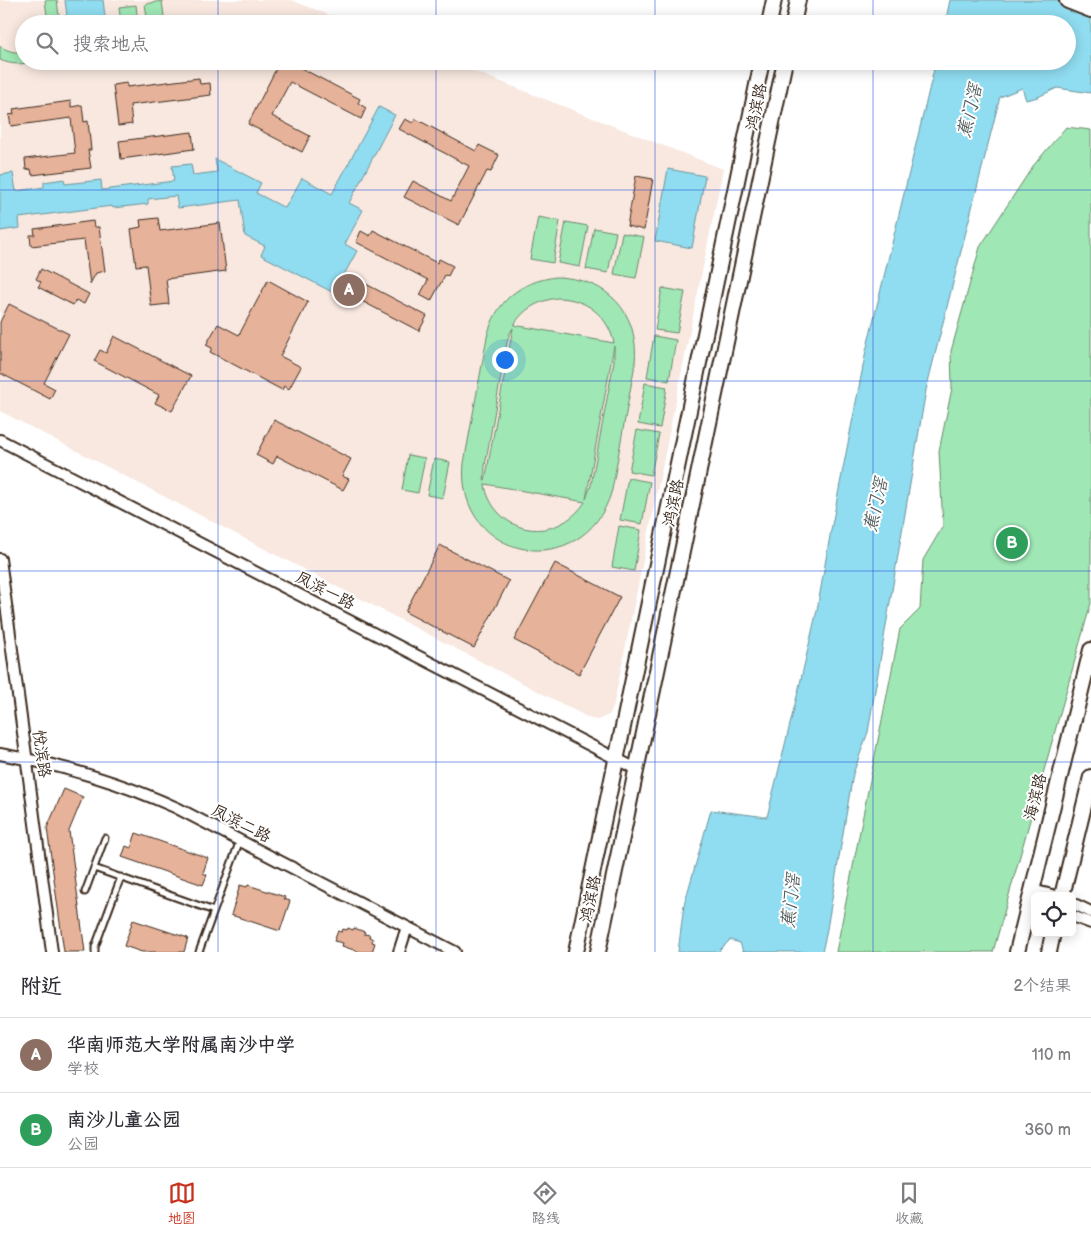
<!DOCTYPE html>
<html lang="zh">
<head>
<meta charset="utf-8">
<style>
  body { margin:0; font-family:"Balsamiq Sans","LXGW WenKai TC",sans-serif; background:#f2f2f3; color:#2b2b33 }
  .controls { position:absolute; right:15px; bottom:15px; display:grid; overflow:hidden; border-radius:8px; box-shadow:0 2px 12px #0003 }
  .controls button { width:45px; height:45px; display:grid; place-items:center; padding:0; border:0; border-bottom:1px solid #e1e1e2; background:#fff; color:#2b2b33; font:25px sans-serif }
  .you { position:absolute; left:504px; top:359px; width:18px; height:18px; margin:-12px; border:4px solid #fff; border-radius:50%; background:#1a73e8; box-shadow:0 0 0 8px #1a73e833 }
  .badge { display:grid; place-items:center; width:32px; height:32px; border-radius:50%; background:#c8321e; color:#fff; font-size:16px; font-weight:700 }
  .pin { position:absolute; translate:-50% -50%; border:2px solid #fff; box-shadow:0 1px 5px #0006 }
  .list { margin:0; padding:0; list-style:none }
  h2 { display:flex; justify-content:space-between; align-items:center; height:65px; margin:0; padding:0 20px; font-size:21px }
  h2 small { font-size:16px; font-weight:400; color:#7c7c81 }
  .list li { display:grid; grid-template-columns:32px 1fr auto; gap:15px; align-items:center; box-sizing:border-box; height:75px; padding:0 20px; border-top:1px solid #e1e1e2 }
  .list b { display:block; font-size:19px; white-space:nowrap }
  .list p { margin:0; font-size:16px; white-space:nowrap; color:#7c7c81 }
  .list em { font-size:16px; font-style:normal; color:#7c7c81 }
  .icon { flex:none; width:28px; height:28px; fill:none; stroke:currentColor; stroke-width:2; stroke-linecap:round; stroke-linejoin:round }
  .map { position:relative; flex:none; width:1091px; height:952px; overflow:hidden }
  .search { position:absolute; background:#fff; box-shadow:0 2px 12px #0003; left:15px; right:15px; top:15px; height:55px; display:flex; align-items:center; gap:12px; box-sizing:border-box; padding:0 18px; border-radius:28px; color:#7c7c81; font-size:19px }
  .sheet { height:215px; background:#fff }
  nav { display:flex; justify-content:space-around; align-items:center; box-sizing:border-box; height:70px; border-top:1px solid #e1e1e2; background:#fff; font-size:14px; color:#7c7c81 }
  nav a { display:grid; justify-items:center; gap:2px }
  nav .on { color:#c8321e }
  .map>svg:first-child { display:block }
</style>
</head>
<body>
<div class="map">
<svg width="1091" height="952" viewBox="0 0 1091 952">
  <rect width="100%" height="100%" fill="#fff"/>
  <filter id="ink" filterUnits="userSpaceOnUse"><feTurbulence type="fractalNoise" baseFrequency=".02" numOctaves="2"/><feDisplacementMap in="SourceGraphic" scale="10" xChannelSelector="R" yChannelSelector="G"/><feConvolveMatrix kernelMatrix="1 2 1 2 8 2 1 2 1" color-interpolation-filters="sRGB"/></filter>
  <g filter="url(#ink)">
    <path fill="#f8e8e0" d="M0,0H291L352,24H24V61H448L723,169L613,708L609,715L598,720L591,719L0,411Z"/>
    <path fill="#9fe7b5" stroke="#6d886a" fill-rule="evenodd" d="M45,0H57L60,24H48Z
      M162,1L165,24H148L145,4Z
      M136,5L138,24H121L119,7Z
      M0,46C7,51 15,53 24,52V61H34C22,65 12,65 0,60Z
      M1066,127L1091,130V603L993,952H836L900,629L920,609L923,560L943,526L939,451L952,388L951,351L980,247L1033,166Z
      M538,217L560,221L553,263L530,259Z
      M566,222L588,226L580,267L558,263Z
      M594,228L616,232L608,273L586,269Z
      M622,233L644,237L636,278L614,274Z
      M556,277C607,278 640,312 635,364L612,490C585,585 454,561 464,463L487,337C496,301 519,282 556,277ZM557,298C585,298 608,315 614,343L514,325C523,309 538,301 557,298ZM513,328L485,481H484L485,466L507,342L510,333ZM614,346V361L591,485L586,499ZM485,484L585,502C565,533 523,540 498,512C491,504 486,494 485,484Z
      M662,288L685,292L677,333L655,330Z
      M654,336L676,340L669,381L647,377Z
      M645,383L667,387L660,428L638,424Z
      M637,430L659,434L651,475L629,471Z
      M408,455L425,458L418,493L402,490Z
      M434,459L450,462L443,498L427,495Z
      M628,478L650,482L642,524L620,520Z
      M619,526L641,530L634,571L612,567Z"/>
    <path fill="#90dcf0" stroke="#6e959c" d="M65,0H103L106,24H68Z
      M950,0H1091V93L1057,88L1038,97L1026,100L1022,88L1000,97L926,390L868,732L853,774L826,935L822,952H743L740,943L730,940L720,950L719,952H678L684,905L711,810L767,817L798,692L817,610L831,530L866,351L936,61H1067V24H945Z
      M379,107L395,115L349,203L363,210L345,244L357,251L334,293L261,255L265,246L245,236L240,200L178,208L176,196L148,199V204L113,208L112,206L19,218L20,228L0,231V175L13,173L16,191L44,187V182L64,179L65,184L101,180L102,190L174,181L172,166L191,164L193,175L217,172L215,159L261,183L256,193L285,208L302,178L332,194Z
      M668,169L705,176L692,248L655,241Z"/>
    <path fill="#e6b299" stroke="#3b2a1e" d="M277,61H302L299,67L360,99L358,103L366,108L361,119L290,82L272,116L310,136L302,152L248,124L276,69L273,68Z
      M199,78L200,84L210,83L211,95L130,105L132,124L118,126L113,85L127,83V87Z
      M71,101V107L82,105L84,122L88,121L91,150H88L91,168L32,175L31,169L26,170L25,159L75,153L71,118L11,126L9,115L14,114L13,109Z
      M405,119L413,123L416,119L476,151L479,145L499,155L491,172L487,171L459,225L404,197L413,181L451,201L469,166L399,129Z
      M192,132L194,149L121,159L119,141Z
      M636,176L653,179L644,230L627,226Z
      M158,218L160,231L220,223L226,271L166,279L169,304L151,306L146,265L136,266L131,229L141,227L140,220Z
      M93,221L94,227H99L105,271L96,273L90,284L84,240L31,246L30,235H35L34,229Z
      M373,230L437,263L439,259L453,266L448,276L445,275L431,301L420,295L428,280L356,242L361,231L370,236Z
      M41,269L89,294L84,304L76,300L73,305L38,287L41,282L36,279Z
      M268,280L308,302L280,356L301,367L289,389L284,386L282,390L210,352L212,348L206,345L218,324L239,335Z
      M362,282L427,316L419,331L354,297Z
      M9,304L69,334L44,383L55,389L50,399L0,373V322Z
      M114,336L191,376L172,411L155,403L159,395L94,361L100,350L106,353Z
      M274,420L351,459L342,476L349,479L343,490L277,456L273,464L256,455Z
      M440,545L509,581L474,648L405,612Z
      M555,563L620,597L579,674L514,640Z
      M64,789L83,797L69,831L85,952H64L47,828Z
      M136,833L208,858L203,873L207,875L203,885L122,857L126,846L131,848Z
      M240,885L247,887L248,885L285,897L284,899L290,901L280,931L231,915Z
      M133,920L188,938L184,952H142L124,946Z
      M348,928L353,930L354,928L365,932L364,934L370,935L369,937L373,939L372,942L375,943L372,952H360L342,946L343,943L334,941L338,931L342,932L343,929L347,930Z"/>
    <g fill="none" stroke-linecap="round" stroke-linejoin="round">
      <defs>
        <path id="service" d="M94,868L214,911
          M85,892L105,838
          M95,952V947L121,877
          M199,952L240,840"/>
        <path id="minor" d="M0,440L636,769
          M0,559L52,952
          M0,754C62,765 120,782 177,808L455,952
          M1032,890L1056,896
          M1072,903L1091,912
          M1072,916L1091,923
          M399,952L407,927"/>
        <path id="tertiary" d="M769,24L774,0
          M793,24L798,0
          M1062,896L1091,777
          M576,952L762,61
          M598,952L785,61
          M1017,952L1091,650
          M1049,952L1053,933"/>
        <path id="primary" d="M1068,0L1091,9"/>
      </defs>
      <use href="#service" stroke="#3b2a1e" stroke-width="9"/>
      <use href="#minor" stroke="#3b2a1e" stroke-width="14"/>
      <use href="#tertiary" stroke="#3b2a1e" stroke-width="18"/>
      <use href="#primary" stroke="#3b2a1e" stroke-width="20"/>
      <use href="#service" stroke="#fff" stroke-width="5"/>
      <use href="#minor" stroke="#fff" stroke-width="10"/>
      <use href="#tertiary" stroke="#fff" stroke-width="14"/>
      <use href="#primary" stroke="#fff" stroke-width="16"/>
    </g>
  </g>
  <path fill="none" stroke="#1d4ed8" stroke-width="1" stroke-opacity="0.55" d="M218,0V24M436,0V24M655,0V24M873,0V24M218,61V952M436,61V952M655,61V952M873,61V952M0,190H1091M0,381H1091M0,571H1091M0,762H1091"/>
  <g text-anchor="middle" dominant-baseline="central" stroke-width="4" stroke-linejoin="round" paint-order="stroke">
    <g font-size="16" fill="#3b2a1e" stroke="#fff">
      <text transform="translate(757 107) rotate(-78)">鸿滨路</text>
      <text transform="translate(674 503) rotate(-78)">鸿滨路</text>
      <text transform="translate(325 591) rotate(27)">凤滨一路</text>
      <text transform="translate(41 754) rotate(82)">悦滨路</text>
      <text transform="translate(1036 797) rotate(-76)">海滨路</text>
      <text transform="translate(241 824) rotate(27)">凤滨二路</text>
      <text transform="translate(591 899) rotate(-78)">鸿滨路</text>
    </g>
    <g font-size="18" font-style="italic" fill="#545f5d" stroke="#fff">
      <text transform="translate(970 111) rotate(-76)">蕉门滘</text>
      <text transform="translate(876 505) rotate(-77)">蕉门滘</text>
      <text transform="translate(791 901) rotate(-83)">蕉门滘</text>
    </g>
  </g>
</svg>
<div class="controls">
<button><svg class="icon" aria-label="locate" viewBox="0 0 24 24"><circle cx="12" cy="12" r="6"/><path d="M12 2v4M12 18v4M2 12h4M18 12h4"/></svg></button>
</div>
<div class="you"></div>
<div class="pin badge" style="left:349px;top:290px;background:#8d6e63">A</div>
<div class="pin badge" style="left:1012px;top:543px;background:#2e9e5b">B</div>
<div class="search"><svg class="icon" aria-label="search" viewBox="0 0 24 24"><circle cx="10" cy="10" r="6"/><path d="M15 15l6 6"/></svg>搜索地点</div>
</div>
<section class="sheet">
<h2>附近<small>2个结果</small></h2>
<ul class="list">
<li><span class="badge" style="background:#8d6e63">A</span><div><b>华南师范大学附属南沙中学</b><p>学校</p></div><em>110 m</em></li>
<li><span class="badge" style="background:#2e9e5b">B</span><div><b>南沙儿童公园</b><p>公园</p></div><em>360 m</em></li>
</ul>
</section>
<nav>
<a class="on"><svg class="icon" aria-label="map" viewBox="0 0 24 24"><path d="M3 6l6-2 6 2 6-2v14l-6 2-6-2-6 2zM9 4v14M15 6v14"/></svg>地图</a>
<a><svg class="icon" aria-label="directions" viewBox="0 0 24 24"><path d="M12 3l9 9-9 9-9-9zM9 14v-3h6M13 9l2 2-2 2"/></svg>路线</a>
<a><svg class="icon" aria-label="saved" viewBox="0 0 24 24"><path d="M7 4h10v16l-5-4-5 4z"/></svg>收藏</a>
</nav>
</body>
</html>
